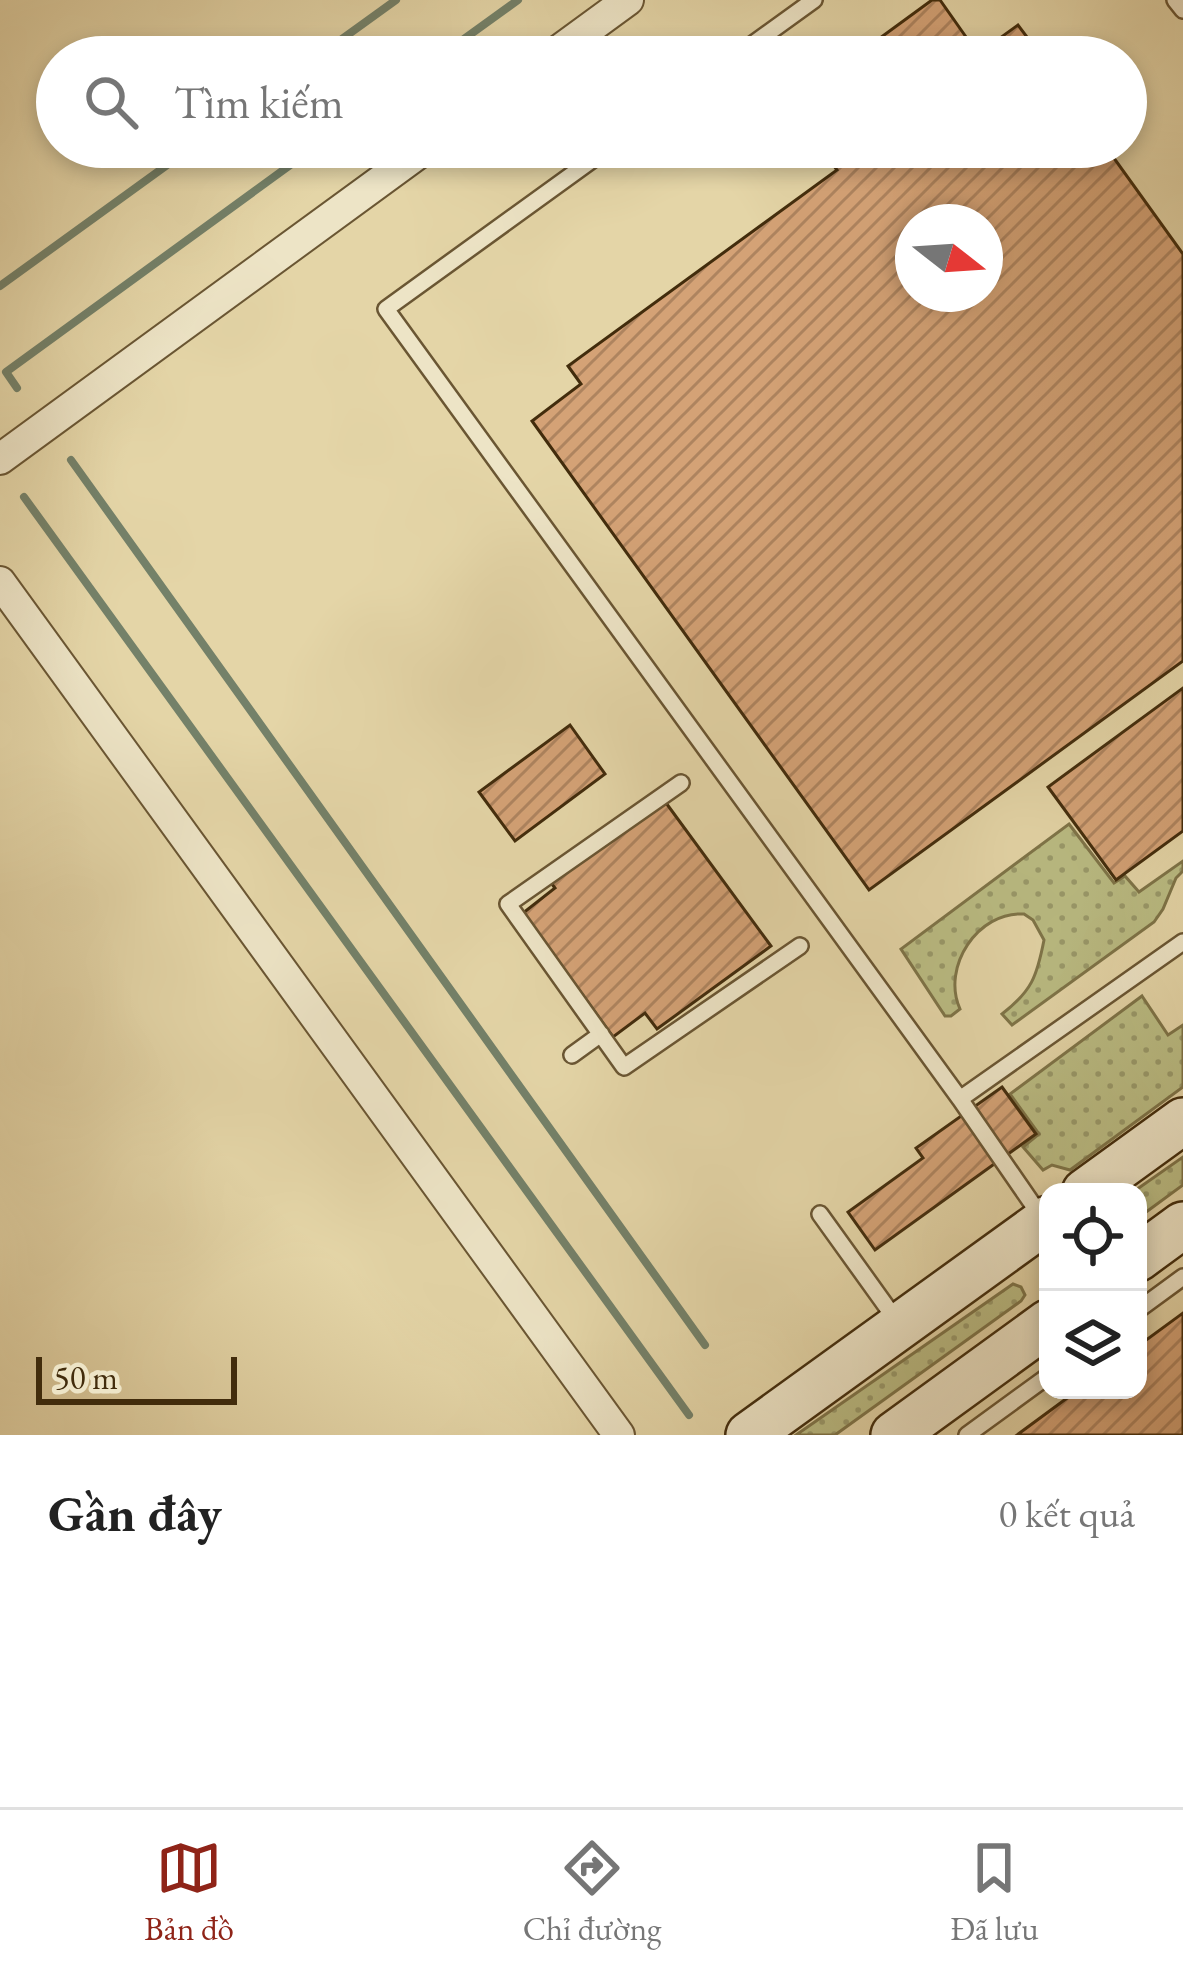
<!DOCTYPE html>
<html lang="vi">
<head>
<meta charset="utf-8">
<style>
  body { margin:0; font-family:"EB Garamond",serif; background:#f2f2f2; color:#222 }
  .controls { position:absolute; right:36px; bottom:36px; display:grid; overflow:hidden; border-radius:24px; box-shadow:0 6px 18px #0003 }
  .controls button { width:108px; height:108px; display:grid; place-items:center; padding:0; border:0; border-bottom:3px solid #e0e0e0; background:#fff; color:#222; font:60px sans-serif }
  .compass { position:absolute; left:895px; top:204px; width:108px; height:108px; border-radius:50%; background:#fff; box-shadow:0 6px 18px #0003; rotate:107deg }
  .scale { position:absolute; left:36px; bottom:30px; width:201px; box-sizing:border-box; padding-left:12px; border:6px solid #422c0c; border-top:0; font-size:33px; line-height:42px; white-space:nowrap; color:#422c0c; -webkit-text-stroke:9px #ede4c6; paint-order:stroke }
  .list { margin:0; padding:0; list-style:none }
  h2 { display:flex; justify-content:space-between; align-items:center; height:156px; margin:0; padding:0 48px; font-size:51px }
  h2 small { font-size:39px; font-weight:400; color:#767676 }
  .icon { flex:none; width:66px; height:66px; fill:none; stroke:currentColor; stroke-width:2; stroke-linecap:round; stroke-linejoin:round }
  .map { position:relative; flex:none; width:1183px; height:1435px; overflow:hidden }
  .search { position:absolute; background:#fff; box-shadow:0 6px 18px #0003; left:36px; right:36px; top:36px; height:132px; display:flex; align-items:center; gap:30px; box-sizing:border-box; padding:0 42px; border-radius:66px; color:#767676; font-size:45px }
  .sheet { height:372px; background:#fff }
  nav { display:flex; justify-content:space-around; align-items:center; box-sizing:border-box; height:168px; border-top:3px solid #e0e0e0; background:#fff; font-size:33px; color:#767676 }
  nav a { display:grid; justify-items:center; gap:6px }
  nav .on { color:#8f2418 }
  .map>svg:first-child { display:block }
</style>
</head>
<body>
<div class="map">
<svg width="1183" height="1435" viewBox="0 0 1183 1435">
  <defs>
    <pattern id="grass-dots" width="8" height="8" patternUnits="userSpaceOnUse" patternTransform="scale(3)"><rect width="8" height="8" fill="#babc83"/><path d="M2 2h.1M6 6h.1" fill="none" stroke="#99996a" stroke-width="1.8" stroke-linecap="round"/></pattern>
    <pattern id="building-hatch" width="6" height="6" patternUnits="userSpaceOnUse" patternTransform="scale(3)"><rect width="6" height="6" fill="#d4a276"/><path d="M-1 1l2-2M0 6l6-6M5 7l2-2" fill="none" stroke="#ae845f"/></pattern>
  </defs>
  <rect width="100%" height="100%" fill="#e4d5a7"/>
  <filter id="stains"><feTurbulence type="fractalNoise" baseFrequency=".00167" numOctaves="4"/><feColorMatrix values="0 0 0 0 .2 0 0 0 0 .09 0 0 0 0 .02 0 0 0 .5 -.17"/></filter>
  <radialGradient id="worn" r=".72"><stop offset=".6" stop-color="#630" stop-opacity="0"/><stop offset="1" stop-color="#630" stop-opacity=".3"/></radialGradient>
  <path fill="url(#grass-dots)" stroke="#7e7448" stroke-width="3" d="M1069,824L1114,883L1125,876L1139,892L1183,861V871L1176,878L1163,909L1154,922L1012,1025L1002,1014C1032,991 1037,976 1044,940L1033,920L1024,914C978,911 941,967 960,1009L951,1016H945L901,949Z
    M1142,996L1168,1035L1183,1025V1087L1070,1170L1052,1165L1043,1170L1023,1147L1039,1134L1010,1094Z
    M1183,1157V1185L1138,1218V1192H1133Z
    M1013,1284L1021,1287L1025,1295L1021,1301L835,1435H796Z"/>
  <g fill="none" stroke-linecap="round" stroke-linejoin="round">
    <path stroke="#748169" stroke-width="8" d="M317,57L396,0
      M439,57L518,0
      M0,286L192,147
      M17,388L6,372L315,147
      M71,460L705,1345
      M24,497L689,1415"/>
  </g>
  <path fill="url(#building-hatch)" stroke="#422c0c" stroke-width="3" fill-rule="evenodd" d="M932,0H940L978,54L1018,25L1042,57H854Z
    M820,147H1106L1183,254V661L869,890L532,421L581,384L568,366L837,170ZM913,222H985V294H913Z
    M1183,688V831L1116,880L1048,787Z
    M570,725L605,774L515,841L479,792Z
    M658,792L771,946L657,1029L645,1013L613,1037L523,913L555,888L545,875Z
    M1002,1087L1036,1134L875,1250L848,1212L923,1158L916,1148Z
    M1183,1313V1435H1017L1078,1390H1138V1346Z"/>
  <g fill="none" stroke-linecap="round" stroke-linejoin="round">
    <defs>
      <path id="lane" d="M1175,0L1183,10
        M735,57L814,0
        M610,147L386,309L960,1099L1183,942
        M681,783L508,904L624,1067L800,946
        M572,1055L601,1034
        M960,1099L1040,1215
        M820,1214L899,1324
        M1138,1310L1183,1277
        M967,1435L1048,1376"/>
      <path id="street" d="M550,57L628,0
        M0,459L427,147
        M0,582L619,1435"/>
      <path id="secondary" d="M1085,1192L1183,1121
        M1138,1258L1183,1225
        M749,1435L1048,1219
        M894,1435L1048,1323"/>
    </defs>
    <use href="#lane" stroke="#6a5633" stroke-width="20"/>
    <use href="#street" stroke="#6a5633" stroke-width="34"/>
    <use href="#secondary" stroke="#422c0c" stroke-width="50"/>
    <use href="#lane" stroke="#ede4c6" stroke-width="15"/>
    <use href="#street" stroke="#ede4c6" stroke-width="30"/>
    <use href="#secondary" stroke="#ede4c6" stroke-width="45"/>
  </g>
  <rect width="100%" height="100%" filter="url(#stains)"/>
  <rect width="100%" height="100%" fill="url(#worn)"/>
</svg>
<div class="controls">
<button><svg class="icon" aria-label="locate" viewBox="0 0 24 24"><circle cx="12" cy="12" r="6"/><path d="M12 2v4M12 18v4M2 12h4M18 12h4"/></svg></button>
<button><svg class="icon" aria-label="layers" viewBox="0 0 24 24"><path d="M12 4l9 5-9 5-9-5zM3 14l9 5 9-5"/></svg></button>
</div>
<svg class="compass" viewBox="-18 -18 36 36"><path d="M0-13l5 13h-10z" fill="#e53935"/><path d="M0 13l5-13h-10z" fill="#767676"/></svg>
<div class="scale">50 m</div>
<div class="search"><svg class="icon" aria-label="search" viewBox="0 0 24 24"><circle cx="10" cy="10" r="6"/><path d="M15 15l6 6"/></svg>Tìm kiếm</div>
</div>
<section class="sheet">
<h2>Gần đây<small>0 kết quả</small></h2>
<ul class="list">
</ul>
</section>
<nav>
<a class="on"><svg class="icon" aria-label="map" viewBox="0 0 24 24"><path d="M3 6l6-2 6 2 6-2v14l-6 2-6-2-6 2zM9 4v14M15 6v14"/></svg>Bản đồ</a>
<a><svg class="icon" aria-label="directions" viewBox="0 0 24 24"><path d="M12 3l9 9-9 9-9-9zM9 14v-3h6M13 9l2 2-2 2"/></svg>Chỉ đường</a>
<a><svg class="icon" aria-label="saved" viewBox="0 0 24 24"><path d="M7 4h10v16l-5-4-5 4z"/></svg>Đã lưu</a>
</nav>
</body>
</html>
